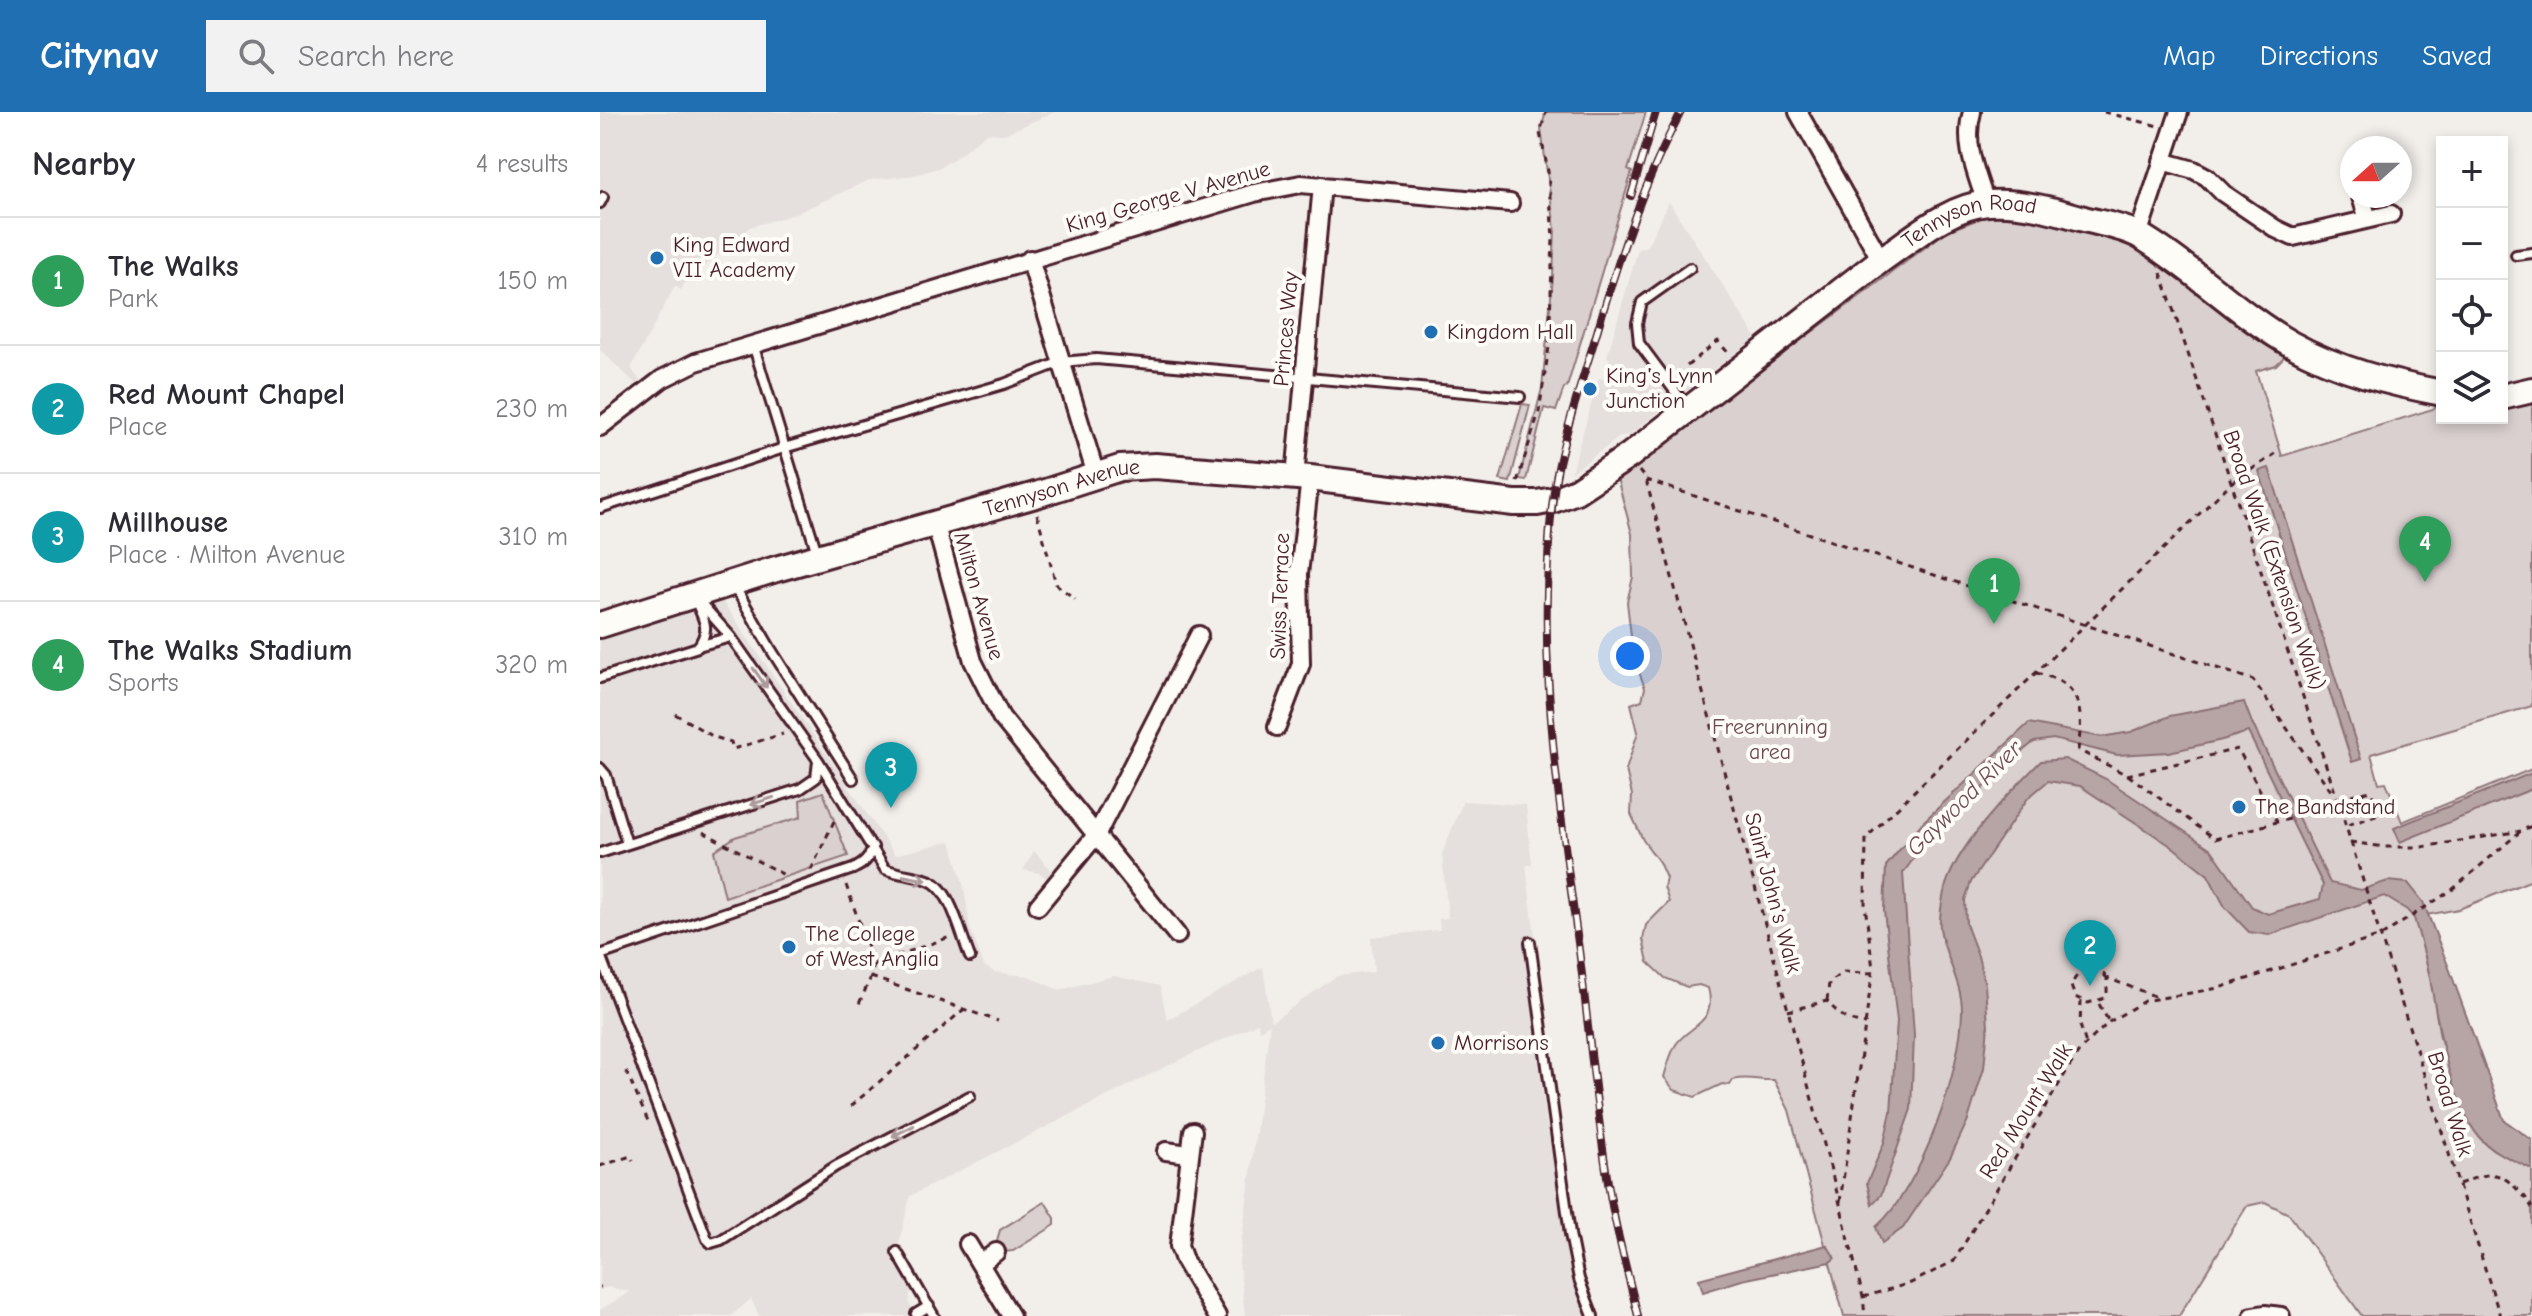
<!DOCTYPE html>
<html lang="en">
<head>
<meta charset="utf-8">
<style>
  body { margin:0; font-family:"Comic Neue",sans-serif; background:#f2f2f3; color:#2b2b33 }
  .controls { position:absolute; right:24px; top:24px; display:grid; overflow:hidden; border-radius:0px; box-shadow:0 4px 12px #0003 }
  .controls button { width:72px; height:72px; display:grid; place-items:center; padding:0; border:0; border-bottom:2px solid #e1e1e2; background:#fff; color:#2b2b33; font:40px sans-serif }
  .compass { position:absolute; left:1740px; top:24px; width:72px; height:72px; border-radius:50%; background:#fff; box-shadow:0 4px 12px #0003; rotate:249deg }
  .you { position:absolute; left:1030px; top:544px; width:28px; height:28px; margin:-20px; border:6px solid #fff; border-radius:50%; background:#1a73e8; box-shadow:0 0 0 12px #1a73e833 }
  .badge { display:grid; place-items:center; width:52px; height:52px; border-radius:50%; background:#1f6fb2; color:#fff; font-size:26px; font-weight:700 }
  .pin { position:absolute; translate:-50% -66px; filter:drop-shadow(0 2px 4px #0008) }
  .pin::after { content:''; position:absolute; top:42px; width:28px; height:24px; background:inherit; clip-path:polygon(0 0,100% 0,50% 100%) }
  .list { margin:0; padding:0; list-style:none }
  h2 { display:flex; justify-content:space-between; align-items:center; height:104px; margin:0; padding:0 32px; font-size:34px }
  h2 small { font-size:26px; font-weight:400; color:#7c7c81 }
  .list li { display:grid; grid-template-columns:52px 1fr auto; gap:24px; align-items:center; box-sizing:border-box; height:128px; padding:0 32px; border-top:2px solid #e1e1e2 }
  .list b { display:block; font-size:30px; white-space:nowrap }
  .list p { margin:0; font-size:26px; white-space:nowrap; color:#7c7c81 }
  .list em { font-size:26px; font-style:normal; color:#7c7c81 }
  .icon { flex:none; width:44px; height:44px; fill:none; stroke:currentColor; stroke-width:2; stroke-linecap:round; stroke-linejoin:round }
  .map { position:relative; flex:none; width:1932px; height:1204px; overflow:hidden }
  header { display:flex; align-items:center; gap:48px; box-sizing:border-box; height:112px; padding:0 40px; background:#1f6fb2; color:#fff }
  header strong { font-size:38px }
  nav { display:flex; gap:44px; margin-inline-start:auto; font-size:28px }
  .search { width:560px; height:72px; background:#f2f2f3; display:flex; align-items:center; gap:20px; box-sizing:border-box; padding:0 28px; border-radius:0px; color:#7c7c81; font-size:30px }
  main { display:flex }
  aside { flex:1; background:#fff }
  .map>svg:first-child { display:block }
</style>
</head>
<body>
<header>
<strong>Citynav</strong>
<div class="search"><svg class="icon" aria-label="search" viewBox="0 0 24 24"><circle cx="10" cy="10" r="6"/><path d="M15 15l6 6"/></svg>Search here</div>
<nav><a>Map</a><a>Directions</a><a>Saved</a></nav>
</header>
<main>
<aside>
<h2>Nearby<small>4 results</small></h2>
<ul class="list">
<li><span class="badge" style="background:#2e9e5b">1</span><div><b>The Walks</b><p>Park</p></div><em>150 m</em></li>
<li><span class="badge" style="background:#0f9aa8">2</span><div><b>Red Mount Chapel</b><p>Place</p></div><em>230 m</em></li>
<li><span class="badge" style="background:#0f9aa8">3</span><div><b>Millhouse</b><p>Place · Milton Avenue</p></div><em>310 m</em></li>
<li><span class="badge" style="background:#2e9e5b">4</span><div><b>The Walks Stadium</b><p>Sports</p></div><em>320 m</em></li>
</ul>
</aside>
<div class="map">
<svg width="1932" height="1204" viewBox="0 0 1932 1204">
  <rect width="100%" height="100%" fill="#f2efeb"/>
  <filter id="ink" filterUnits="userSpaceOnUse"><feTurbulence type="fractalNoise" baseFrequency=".0125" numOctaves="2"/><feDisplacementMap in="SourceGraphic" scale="16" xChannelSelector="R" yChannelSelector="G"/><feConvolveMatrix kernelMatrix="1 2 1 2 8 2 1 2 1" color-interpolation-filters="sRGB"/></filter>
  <g filter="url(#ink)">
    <path fill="#e5dfdd" d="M0,0H455L404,22L387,21L352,48L338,56L315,63L269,68L195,102L150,115L85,171L81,178L75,174L31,256L40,269L36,272L0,238Z
      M1069,90L1156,225L1029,323L1021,324L971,361L999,266L1003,267L1010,247L1007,245L1038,137L1047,134Z
      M121,487L295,743L351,729L364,775L370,816L384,854L394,860L428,864L459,878L514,864L560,874L567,908L663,855L671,910L737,864L774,860L771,825L840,818L839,807L848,806L842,742L863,689L926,693L932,752L926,754L935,824L924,826L945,1002L970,1154L987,1204H645L639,1150L670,912L659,918L658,911L571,952L310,1084L295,1148L311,1174L309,1191L317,1204H159L151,1187L131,1204H0V1198L30,1180L8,1175L0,1178V526Z
      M434,739L452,759L447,766L439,761L423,758Z"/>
    <path fill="#d9d0cf" stroke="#92787d" stroke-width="2" d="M946,0H1046L1028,58L1032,60L1028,73L967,275L964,276L956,299L944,296L926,368L919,367L942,276L953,165L955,117L941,17Z
      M1407,102C1448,107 1504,116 1539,137C1591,168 1631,216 1685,244L1676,253L1656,259L1682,344L1842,294V306H1902V285L1928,279L1932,292V594L1771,642L1779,671L1786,670L1802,710L1932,657V768L1859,797L1815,805L1831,869L1840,926L1866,1002L1895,1038L1932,1057V1204H1762L1689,1102L1665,1090L1647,1094L1579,1204H1244L1189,998L1174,968C1159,969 1147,964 1133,968L1130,973L1122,972L1095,985L1074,978L1064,965C1067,955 1070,943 1075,934C1086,914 1118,913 1108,876L1099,873L1087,875L1065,866L1048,850L1043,827L1046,813L1069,790L1064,775L1066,766L1059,750L1043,728L1031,702L1032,683L1026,658L1038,620L1031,592L1042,588L1045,576L1030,536L1031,524L1027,490L1033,465L1032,422L1017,366L1347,119L1387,104Z
      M922,292L930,293L910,370L900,368Z
      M223,680L248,744L125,785L114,739L135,725L201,705L200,688Z
      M445,1090L455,1106V1113L413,1139L402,1140L396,1132L400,1118Z"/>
    <path fill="#b7a5a6" stroke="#8b6f75" stroke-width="2" d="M1669,356L1761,647L1752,650L1659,359Z
      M1644,590L1652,611L1730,771L1761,778L1788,769L1808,771L1823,790L1849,856L1904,1008L1932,1028V1057C1914,1048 1892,1041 1879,1025C1850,989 1839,917 1831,872C1828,850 1820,828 1814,806L1807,798L1784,784L1669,823L1649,820L1625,795L1608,763L1574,736L1480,674L1448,669L1428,686L1371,770L1365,788L1366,812L1378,844L1385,873L1388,914L1384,956L1368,1008L1350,1046L1303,1116L1282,1131L1276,1115C1321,1077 1362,957 1362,898C1362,870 1344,844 1340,816C1339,806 1342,790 1344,780C1354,736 1409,681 1441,649L1465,647L1506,667L1611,737L1652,795L1668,802L1720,787L1723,773L1648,620L1622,628L1569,640L1517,643L1453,627L1434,630L1411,648L1366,694L1351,702L1335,718L1303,761L1314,924L1311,997L1281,1083L1272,1092L1267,1071L1284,1031L1291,1000L1297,909L1284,799L1286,754L1322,711L1429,611L1501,625L1531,620L1570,604Z
      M1932,661V677L1800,730L1794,716Z
      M1227,1133L1235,1146L1230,1150L1142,1168L1103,1180L1099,1167Z"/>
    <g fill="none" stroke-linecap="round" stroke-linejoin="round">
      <defs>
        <path id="service" d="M0,91L3,85
          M1916,143L1932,141
          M153,232L217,441
          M1086,294L1039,231L1037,211L1042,190L1090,156
          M0,396L184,336L404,272L461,250L496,247L920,285
          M135,475L172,539L253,667
          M97,487L131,525L218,648L285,757C300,763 314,763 328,768C351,775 361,824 370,845
          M98,534L131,525
          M0,566L98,535C110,517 105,510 97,492
          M0,656L6,663L27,732
          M0,741L200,677L216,666L218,649
          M930,830L970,1122L979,1167L993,1204
          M0,843L107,1127L111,1131L121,1128L236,1054L370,984
          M0,843L253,757C264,752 269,747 273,735
          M297,1140L334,1204
          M316,1202L329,1194"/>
        <path id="minor" d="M1198,0L1281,148
          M1372,0C1363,32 1376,60 1386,91
          M1562,49L1594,58L1607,65L1623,81L1676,117L1693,125L1791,102
          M1761,85L1768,107
          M1538,123L1579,0
          M430,147L496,363
          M0,315L62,267L96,250L654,81L701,72L910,91
          M695,365L722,73
          M335,410L373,549L401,605L577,823
          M677,615L701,552L699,462L710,366
          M438,794L497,722L599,523
          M593,1019L579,1134L584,1148L617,1204
          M566,1039L589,1042
          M368,1132L411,1204
          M380,1152L396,1140
          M1653,1204L1665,1202L1681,1204"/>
        <g id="secondary">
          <path d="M1902,285L1932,278"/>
          <path id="s1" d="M0,513L176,457L439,382L520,356L555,354L710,366L914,391H937L953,388L976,379L1029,344L1281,148C1312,127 1349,94 1388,91C1421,89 1453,98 1484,107C1503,112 1526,115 1542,125C1595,157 1638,202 1691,232C1738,258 1790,271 1842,281"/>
        </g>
      </defs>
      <use href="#service" stroke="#4a1f2b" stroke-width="14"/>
      <use href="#minor" stroke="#4a1f2b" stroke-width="22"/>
      <use href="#secondary" stroke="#4a1f2b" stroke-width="30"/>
      <path stroke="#4a1f2b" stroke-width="3" stroke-dasharray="6 6" stroke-linecap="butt" d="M1504,0L1558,14
        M1561,161L1737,686L1900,1204
        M1087,254L1118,229L1129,242
        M1039,359L1046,368L1240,1092L1263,1185L1265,1204
        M1046,368L1653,568L1734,683
        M917,370L939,300L949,235L953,126L948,59L940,21L946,0
        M437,402L456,472L475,487
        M1436,561C1481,571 1484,596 1478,638L1527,663L1638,637L1677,710L1690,707L1737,686L1771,679L1779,703L1747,713
        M75,602L114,625L131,630L133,637L183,622
        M1528,663L1615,727L1677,710
        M103,720L188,765
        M1750,730L1785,735H1822L1921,719
        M211,758L235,707
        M246,773L274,852L271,865L258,894
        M274,852L350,825
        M271,865L398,909
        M1507,866C1493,850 1479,855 1471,874L1475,885L1488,891L1502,887L1507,882V866L1557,885
        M1227,889L1229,871L1243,860L1271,861
        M1481,889L1480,913L1486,932
        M1499,892L1509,910
        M1188,899L1227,889C1239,903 1248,910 1266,912
        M26,959L48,1009L50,1008
        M251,994L363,898
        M0,1054L31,1044L33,1049
        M1859,1072C1883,1063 1896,1055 1916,1076C1923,1082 1928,1088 1932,1096
        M1240,1090L1273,857L1265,793L1266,726L1631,371L1675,342
        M0,1175H1
        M1263,1185L1311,1171L1354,1149L1471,952L1480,938L1509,910L1544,889L1619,876L1781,824L1852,778L1922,718L1932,714"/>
      <use href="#service" stroke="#fdfcf7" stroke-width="8"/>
      <use href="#minor" stroke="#fdfcf7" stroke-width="16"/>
      <use href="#secondary" stroke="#fdfcf7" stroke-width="24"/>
      <defs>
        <path id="rail" d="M1031,84L1056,0
          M1038,1204C1028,1162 1016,1120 1009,1077C996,998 989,917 979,838C963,719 944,600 947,480C948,437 950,392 959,351C969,306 984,263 997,220C1019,144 1044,70 1081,0"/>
      </defs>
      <use href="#rail" stroke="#4a1f2b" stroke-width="8"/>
      <use href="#rail" stroke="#fdfcf7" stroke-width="5" stroke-dasharray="15" stroke-linecap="butt"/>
    </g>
    <defs><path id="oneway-shaft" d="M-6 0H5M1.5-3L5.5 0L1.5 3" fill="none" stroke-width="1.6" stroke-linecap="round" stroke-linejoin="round" transform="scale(2)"/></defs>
    <g stroke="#ac999b">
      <use href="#oneway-shaft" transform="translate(160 566) rotate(55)"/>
      <use href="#oneway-shaft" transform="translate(162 689) rotate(163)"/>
      <use href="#oneway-shaft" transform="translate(315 766) rotate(10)"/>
      <use href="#oneway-shaft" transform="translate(303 1019) rotate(153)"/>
    </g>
  </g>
  <g fill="#1f6fb2" stroke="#fdfcf7" stroke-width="3">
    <circle cx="57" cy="146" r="8"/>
    <circle cx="831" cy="220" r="8"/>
    <circle cx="990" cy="277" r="8"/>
    <circle cx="1639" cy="695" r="8"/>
    <circle cx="189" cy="835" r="8"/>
    <circle cx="838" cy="931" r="8"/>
  </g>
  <g text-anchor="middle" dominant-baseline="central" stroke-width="8" stroke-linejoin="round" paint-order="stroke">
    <g font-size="22" fill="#4a1f2b" stroke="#fdfcf7">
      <text transform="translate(568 85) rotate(-16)">King George V Avenue</text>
      <text stroke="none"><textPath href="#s1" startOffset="1486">Tennyson Road</textPath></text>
      <text transform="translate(686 217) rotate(-85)">Princes Way</text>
      <text stroke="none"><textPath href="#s1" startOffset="482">Tennyson Avenue</textPath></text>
      <text transform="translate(1674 448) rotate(71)">Broad Walk (Extension Walk)</text>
      <text transform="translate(379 484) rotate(74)">Milton Avenue</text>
      <text transform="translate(680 484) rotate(-88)">Swiss Terrace</text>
      <text transform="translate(1173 781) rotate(75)">Saint John's Walk</text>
      <text transform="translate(1850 992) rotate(73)">Broad Walk</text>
      <text transform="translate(1426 999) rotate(-58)">Red Mount Walk</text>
    </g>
    <g font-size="22" fill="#4a1f2b" stroke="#fdfcf7" text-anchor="start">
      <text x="73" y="133">King Edward<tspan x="73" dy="25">VII Academy</tspan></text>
      <text x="847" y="220">Kingdom Hall</text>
      <text x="1006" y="264">King's Lynn<tspan x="1006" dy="25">Junction</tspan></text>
      <text x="1655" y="695">The Bandstand</text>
      <text x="205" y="822">The College<tspan x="205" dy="25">of West Anglia</tspan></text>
      <text x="854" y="931">Morrisons</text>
    </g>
    <g font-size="22" fill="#6e4b54" stroke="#fdfcf7">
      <text x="1170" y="615">Freerunning<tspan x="1170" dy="25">area</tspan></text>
    </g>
    <g font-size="24" font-style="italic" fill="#704e56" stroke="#fdfcf7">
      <text transform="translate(1364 686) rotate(-45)">Gaywood River</text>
    </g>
  </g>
</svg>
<div class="controls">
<button>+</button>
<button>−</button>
<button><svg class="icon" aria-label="locate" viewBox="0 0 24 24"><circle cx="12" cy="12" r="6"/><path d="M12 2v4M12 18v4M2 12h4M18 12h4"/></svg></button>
<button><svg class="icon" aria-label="layers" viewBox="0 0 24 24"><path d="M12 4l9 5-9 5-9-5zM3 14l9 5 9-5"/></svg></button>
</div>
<svg class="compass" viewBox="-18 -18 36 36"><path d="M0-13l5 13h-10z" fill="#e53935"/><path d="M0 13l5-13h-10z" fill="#7c7c81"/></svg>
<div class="you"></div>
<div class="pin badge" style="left:1394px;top:512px;background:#2e9e5b">1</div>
<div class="pin badge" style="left:1490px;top:874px;background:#0f9aa8">2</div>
<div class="pin badge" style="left:291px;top:696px;background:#0f9aa8">3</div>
<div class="pin badge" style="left:1825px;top:470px;background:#2e9e5b">4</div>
</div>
</main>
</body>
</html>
